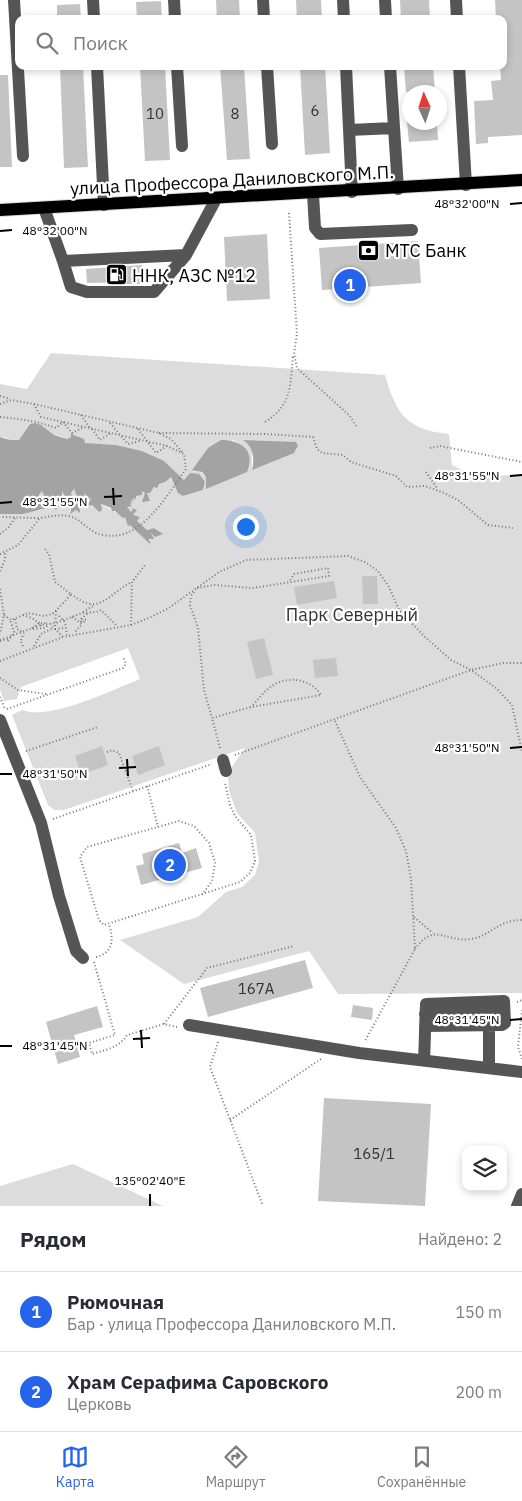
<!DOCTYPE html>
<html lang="ru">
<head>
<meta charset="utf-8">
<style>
  body { margin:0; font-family:"IBM Plex Sans",sans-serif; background:#f7f7f7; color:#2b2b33 }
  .controls { position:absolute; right:15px; bottom:15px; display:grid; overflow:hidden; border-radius:10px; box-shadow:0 2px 8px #0003 }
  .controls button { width:45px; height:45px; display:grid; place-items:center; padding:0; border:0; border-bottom:1px solid #e1e1e2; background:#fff; color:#2b2b33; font:25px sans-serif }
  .compass { position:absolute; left:402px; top:85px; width:45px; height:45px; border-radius:50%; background:#fff; box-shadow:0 2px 8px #0003; rotate:357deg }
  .you { position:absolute; left:245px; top:526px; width:18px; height:18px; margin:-12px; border:4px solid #fff; border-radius:50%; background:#1a73e8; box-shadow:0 0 0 8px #1a73e833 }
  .badge { display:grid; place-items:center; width:32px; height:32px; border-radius:50%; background:#2563eb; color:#fff; font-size:16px; font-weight:700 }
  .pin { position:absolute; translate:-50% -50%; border:2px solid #fff; box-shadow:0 1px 5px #0006 }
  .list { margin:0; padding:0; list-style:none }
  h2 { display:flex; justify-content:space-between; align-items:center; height:65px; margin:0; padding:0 20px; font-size:21px }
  h2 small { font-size:16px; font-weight:400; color:#7c7c81 }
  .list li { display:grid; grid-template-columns:32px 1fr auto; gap:15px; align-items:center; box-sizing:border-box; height:80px; padding:0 20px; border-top:1px solid #e1e1e2 }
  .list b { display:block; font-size:19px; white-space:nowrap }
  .list p { margin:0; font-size:16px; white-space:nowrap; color:#7c7c81 }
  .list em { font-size:16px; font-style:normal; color:#7c7c81 }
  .icon { flex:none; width:28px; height:28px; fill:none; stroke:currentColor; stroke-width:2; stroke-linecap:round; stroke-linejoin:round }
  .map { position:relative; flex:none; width:522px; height:1206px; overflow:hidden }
  .search { position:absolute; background:#fff; box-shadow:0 2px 8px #0003; left:15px; right:15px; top:15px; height:55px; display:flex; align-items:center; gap:12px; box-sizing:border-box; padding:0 18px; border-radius:10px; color:#7c7c81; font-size:19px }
  .sheet { height:225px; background:#fff }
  nav { display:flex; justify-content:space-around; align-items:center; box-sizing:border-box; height:70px; border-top:1px solid #e1e1e2; background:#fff; font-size:14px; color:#7c7c81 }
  nav a { display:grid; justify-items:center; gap:2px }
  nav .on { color:#2563eb }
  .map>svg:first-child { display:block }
</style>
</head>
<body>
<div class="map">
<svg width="522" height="1206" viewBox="0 0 522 1206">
  <rect width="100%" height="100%" fill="#fff"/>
  <path fill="#dcdcdc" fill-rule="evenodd" d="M51,353L385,375C396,414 407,430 449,434L452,465L473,476L522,475V993L338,994L309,951L184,984L120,940L198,917L226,892L242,887L255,875L259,862L255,833L237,813L229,791L228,778L229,771L245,748L64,810H54L48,805L12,715L22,710C49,721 112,690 140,679L128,648L21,687L17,699L4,701L0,690V514H16L42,510L45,504L39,493L43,491L52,505L58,506L61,504L59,499L62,491L64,498L67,499V495L73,498L71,493L74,489L78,501L76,506L72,503L73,507L69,512L76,510L80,512L79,499L80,497L82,500L85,493L87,499L91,498L86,504L92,505L99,512L100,504L125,517L151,545L149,541L152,538L151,532L154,536L159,531L154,528L147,530L136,521L139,516L136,518L133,515L136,509L133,508L130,512L127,507L137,494L141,496L142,491L145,493V500L147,499V492L171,477L178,491L183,496L203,490L205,482L184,480L165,462L142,451L116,445L89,444L71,437L67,439L57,435L54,436L41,425L30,424L19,440L8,441L7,438L0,437V384L27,389ZM233,440C246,446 250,454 248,468L206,488V477L198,470ZM248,443L298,446L296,451L252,469V451Z
    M73,1164L163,1206H0V1186Z"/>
  <path fill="#a3a3a3" d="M35,423L41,425L54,435L67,439L71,437V434L84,439L85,443L116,445L142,451L164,461L184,480L190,473L199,474L205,482L203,490L183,496L178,493L171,477L165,482L159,484L157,488L154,487L150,493H147L150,501L142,502L145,493L142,491V495L136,496V499L133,498L134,501L131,500L132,503L130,504L132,506L127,507L131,512L133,508L137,510L133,515L140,517L137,521L147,530L154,528L163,534L155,537L151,533L154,539H149L151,545L130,525L128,526L125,517L123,518L115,511H112L111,508L101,504L102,510L99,512L92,505L87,506L91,498L87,500L85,493L83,499L85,501V502L81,498L79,499L80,513L76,510L70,514L73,501L76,505L78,500L74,489L71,493L73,498L70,499L67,495L68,505L62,491V499L61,496L59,499L62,502L56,510L47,502L42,491L39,495L47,508L23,514H0V437L10,440H19L30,424Z
    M221,440C241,440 256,450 247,472L206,489V477L202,472L192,470L208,448Z
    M243,440L296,442L298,446L294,453L252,470C255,459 253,446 243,440Z"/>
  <path fill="#c4c4c4" d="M216,0H239L240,19H217Z
    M296,0H321L322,19H297Z
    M400,0H429L430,19H401Z
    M495,0H522V135L488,137V143L476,144L474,101L493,100L491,81L501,80L500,66H503V19H496Z
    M161,1L162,19H137L136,2Z
    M80,4L81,19H57V5Z
    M60,66H83L88,167L64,168Z
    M140,66H165L170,160L145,161Z
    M220,66H244L250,159L227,160Z
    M300,66H325L330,153L305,155Z
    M404,66H433L435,92H406Z
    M0,75H8L12,167H0Z
    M407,122H437L438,140L409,142Z
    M267,234L270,299L227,301L224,237Z
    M418,241L421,283L322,290L319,248Z
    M142,265L143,284H126V282L87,283L86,269Z
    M362,576H377L378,604H363Z
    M334,581L337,598L297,605L294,587Z
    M264,638L273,675L256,679L247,642Z
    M336,658L338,676L315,678L313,660Z
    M102,746L108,765L81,775L75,756Z
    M159,746L165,765L138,775L132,756Z
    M179,843L182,853L196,848L202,868L141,885L136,866L144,864L142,854Z
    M305,960L313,988L208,1017L200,988Z
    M353,1005L373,1008L372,1020L351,1017Z
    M97,1006L103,1027L74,1035L80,1057L58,1064L46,1022Z
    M324,1098L431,1104L425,1206L318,1201Z"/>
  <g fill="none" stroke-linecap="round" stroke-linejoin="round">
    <defs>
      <path id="major" d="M0,210L522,180"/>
    </defs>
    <use href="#major" stroke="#dbdbdb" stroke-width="14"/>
    <path stroke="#777" stroke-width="2" stroke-dasharray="1 2.5" stroke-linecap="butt" d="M289,213L297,334L294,354L297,368L350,416L356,426
      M0,396L10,399
      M0,404L11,400L34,404L41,417L167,446L184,454L186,469C167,495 141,543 103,535C89,533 82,519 69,516C58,514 50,517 39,518C26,518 13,517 0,517
      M34,404L159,433L171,439L183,453
      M81,415L90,428
      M0,417C20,419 37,421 56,428L63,422L72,433L84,427
      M265,422C292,405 290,386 293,356
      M110,423L128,444L140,441
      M92,429L100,440L111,433
      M138,429L156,453L167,446
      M159,433L265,434L313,437L317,449L322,453L343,455L351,462L396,476L407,487L425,486L444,493L458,500L488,525L513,528
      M430,448L440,446L522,462
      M426,472L437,488
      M0,534L8,528L15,518
      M0,554L18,545L40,518
      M0,571L5,560V553
      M197,588L214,585L253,588L329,576L328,568L294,574L289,582
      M0,589L4,615L0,634
      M194,592L191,596L190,605L198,628L204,690L212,718
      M71,594C100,617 106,595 132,582
      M56,611L55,629L63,637
      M83,612L93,606
      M4,615L11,620L28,613L44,616L52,614C55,612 69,597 71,594L55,582L49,554L45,549
      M23,615L32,618L41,624V628
      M59,616L65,622L67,635
      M72,617L82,624L74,633
      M15,619L17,629L23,632
      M81,619L88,613
      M81,622V619L86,620L82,624
      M131,625L132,582L145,565
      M32,628L39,623H48
      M33,629L45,628L49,624
      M55,629L65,628
      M0,640L41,625L56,623L82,613L96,612L101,610L117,626
      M21,640L24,633
      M0,641L13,637
      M8,641L14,632L10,619
      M21,642L23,646
      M34,646L41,634L53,628L51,624
      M0,661L63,637L131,625L151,617L169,608L219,572L246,560L348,556L365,562L378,571L389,587L399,610L424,636L451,660L471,670L496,688L512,705L522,752
      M0,678L18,690L46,694
      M0,697L5,709
      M7,709L123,668L126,664L123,657
      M335,721L360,777L396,828L406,851L411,879L415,949L365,1041
      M220,748L212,718L251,707L321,695C310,677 283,675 268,689C262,694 257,701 251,707
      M26,751L98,727
      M107,752L112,750L119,753L133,791
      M235,755L471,670L503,663H522
      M147,786L158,827
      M53,819L212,764
      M202,895L212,881L215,863L209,843L194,826L179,821L87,847L80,857L99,920L104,925L240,882L250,873L255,861L251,835L235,816L230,805L225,783
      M414,917L433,933
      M415,949C435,921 446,943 471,939C491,936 497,920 522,920
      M96,957C113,953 114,940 109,924
      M94,962L115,1035L89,1043L92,1054C105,1050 119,1048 127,1035L164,1024L177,1027
      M517,1002L522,1000
      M164,1024L207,968L294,946
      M218,1042L210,1067L263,1206
      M522,1059L518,1047L522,1010
      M230,1120L321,1059"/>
    <path stroke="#555" stroke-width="12" d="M14,0L23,156
      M93,0L94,19
      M174,0L175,19
      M263,0L264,19
      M343,0L344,19
      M385,0L386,19
      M456,0L457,19
      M97,66L104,205
      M177,66L182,146
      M267,66L272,144
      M346,66L352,192
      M390,66L398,189
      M459,66L466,185
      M349,130L394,128
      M313,194L315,228L320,234L412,230
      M44,208L63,261L186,255L216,199
      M63,261L71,287L87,292H154L186,255
      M0,720L41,823L59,896L76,951L83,958
      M223,760L226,771
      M425,1014L504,1012
      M189,1025L359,1053L522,1072
      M489,1025V1067
      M424,1060C425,1042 425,1023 426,1005V1004L504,1001L505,1023L502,1025L425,1026
      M517,1206L522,1194"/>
    <use href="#major" stroke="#000" stroke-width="12"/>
  </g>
  <path fill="none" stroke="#000" stroke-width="2" d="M510,204L522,203M0,231L12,230M510,476L522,475M113,488L114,505M104,497L122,496M0,503L12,502M510,748L522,747M127,759L128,776M119,768L136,767M0,774H12M510,1020L522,1019M141,1030L142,1048M133,1039L150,1038M0,1046H12M150,1194V1206"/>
  <defs>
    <symbol id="bank-square" viewBox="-11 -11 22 22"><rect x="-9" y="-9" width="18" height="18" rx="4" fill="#000" stroke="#fff"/><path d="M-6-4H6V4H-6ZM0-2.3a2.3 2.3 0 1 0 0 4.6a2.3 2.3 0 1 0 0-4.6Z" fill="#fff"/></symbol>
    <symbol id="fuel-square" viewBox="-11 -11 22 22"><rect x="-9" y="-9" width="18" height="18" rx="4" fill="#000" stroke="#fff"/><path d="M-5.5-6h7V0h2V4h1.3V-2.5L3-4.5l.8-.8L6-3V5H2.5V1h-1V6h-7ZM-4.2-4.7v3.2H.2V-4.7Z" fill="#fff"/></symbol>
  </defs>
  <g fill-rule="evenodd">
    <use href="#bank-square" x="356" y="238" width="25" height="25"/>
    <use href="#fuel-square" x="104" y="262" width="25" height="25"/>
  </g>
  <g text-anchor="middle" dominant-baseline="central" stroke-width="4.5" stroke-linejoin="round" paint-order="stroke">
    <g font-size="15" fill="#313131">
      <text x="315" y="110">6</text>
      <text x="155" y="113">10</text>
      <text x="235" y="113">8</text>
      <text x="256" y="988">167А</text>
      <text x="374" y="1153">165/1</text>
    </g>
    <g font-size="18" fill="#000" stroke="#fff">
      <text transform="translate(232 180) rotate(-3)">улица Профессора Даниловского М.П.</text>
    </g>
    <g font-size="18" fill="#000" stroke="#fff" text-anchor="start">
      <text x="385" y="250">МТС Банк</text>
      <text x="132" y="275">ННК, АЗС №12</text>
    </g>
    <g font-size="18" fill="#333" stroke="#fff">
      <text x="352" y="614">Парк Северный</text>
    </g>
  </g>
  <g font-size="12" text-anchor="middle" fill="#000" stroke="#fff" stroke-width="4.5" stroke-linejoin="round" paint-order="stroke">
    <text x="467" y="208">48°32'00"N</text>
    <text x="55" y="235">48°32'00"N</text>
    <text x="467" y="480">48°31'55"N</text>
    <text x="55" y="506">48°31'55"N</text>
    <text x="467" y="752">48°31'50"N</text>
    <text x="55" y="778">48°31'50"N</text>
    <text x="467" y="1024">48°31'45"N</text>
    <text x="55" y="1050">48°31'45"N</text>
    <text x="150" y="1185">135°02'40"E</text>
  </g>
</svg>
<div class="controls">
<button><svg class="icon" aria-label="layers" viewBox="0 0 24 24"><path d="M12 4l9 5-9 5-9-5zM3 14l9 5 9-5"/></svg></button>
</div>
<svg class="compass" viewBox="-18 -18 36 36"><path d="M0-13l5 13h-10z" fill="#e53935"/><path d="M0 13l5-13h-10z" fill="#7c7c81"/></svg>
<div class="you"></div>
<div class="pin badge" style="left:350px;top:285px">1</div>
<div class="pin badge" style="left:170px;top:865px">2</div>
<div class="search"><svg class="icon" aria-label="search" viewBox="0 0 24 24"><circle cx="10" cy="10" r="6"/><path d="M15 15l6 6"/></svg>Поиск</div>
</div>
<section class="sheet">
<h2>Рядом<small>Найдено: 2</small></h2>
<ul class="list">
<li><span class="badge">1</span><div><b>Рюмочная</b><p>Бар · улица Профессора Даниловского М.П.</p></div><em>150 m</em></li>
<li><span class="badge">2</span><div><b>Храм Серафима Саровского</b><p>Церковь</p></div><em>200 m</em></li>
</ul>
</section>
<nav>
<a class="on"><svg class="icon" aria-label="map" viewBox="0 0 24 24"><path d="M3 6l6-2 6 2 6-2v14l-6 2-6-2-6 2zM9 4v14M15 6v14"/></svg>Карта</a>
<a><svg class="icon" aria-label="directions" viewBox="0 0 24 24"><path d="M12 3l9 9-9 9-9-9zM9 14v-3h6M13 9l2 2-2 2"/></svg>Маршрут</a>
<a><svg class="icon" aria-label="saved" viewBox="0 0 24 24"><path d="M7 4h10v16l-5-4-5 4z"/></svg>Сохранённые</a>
</nav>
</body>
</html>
